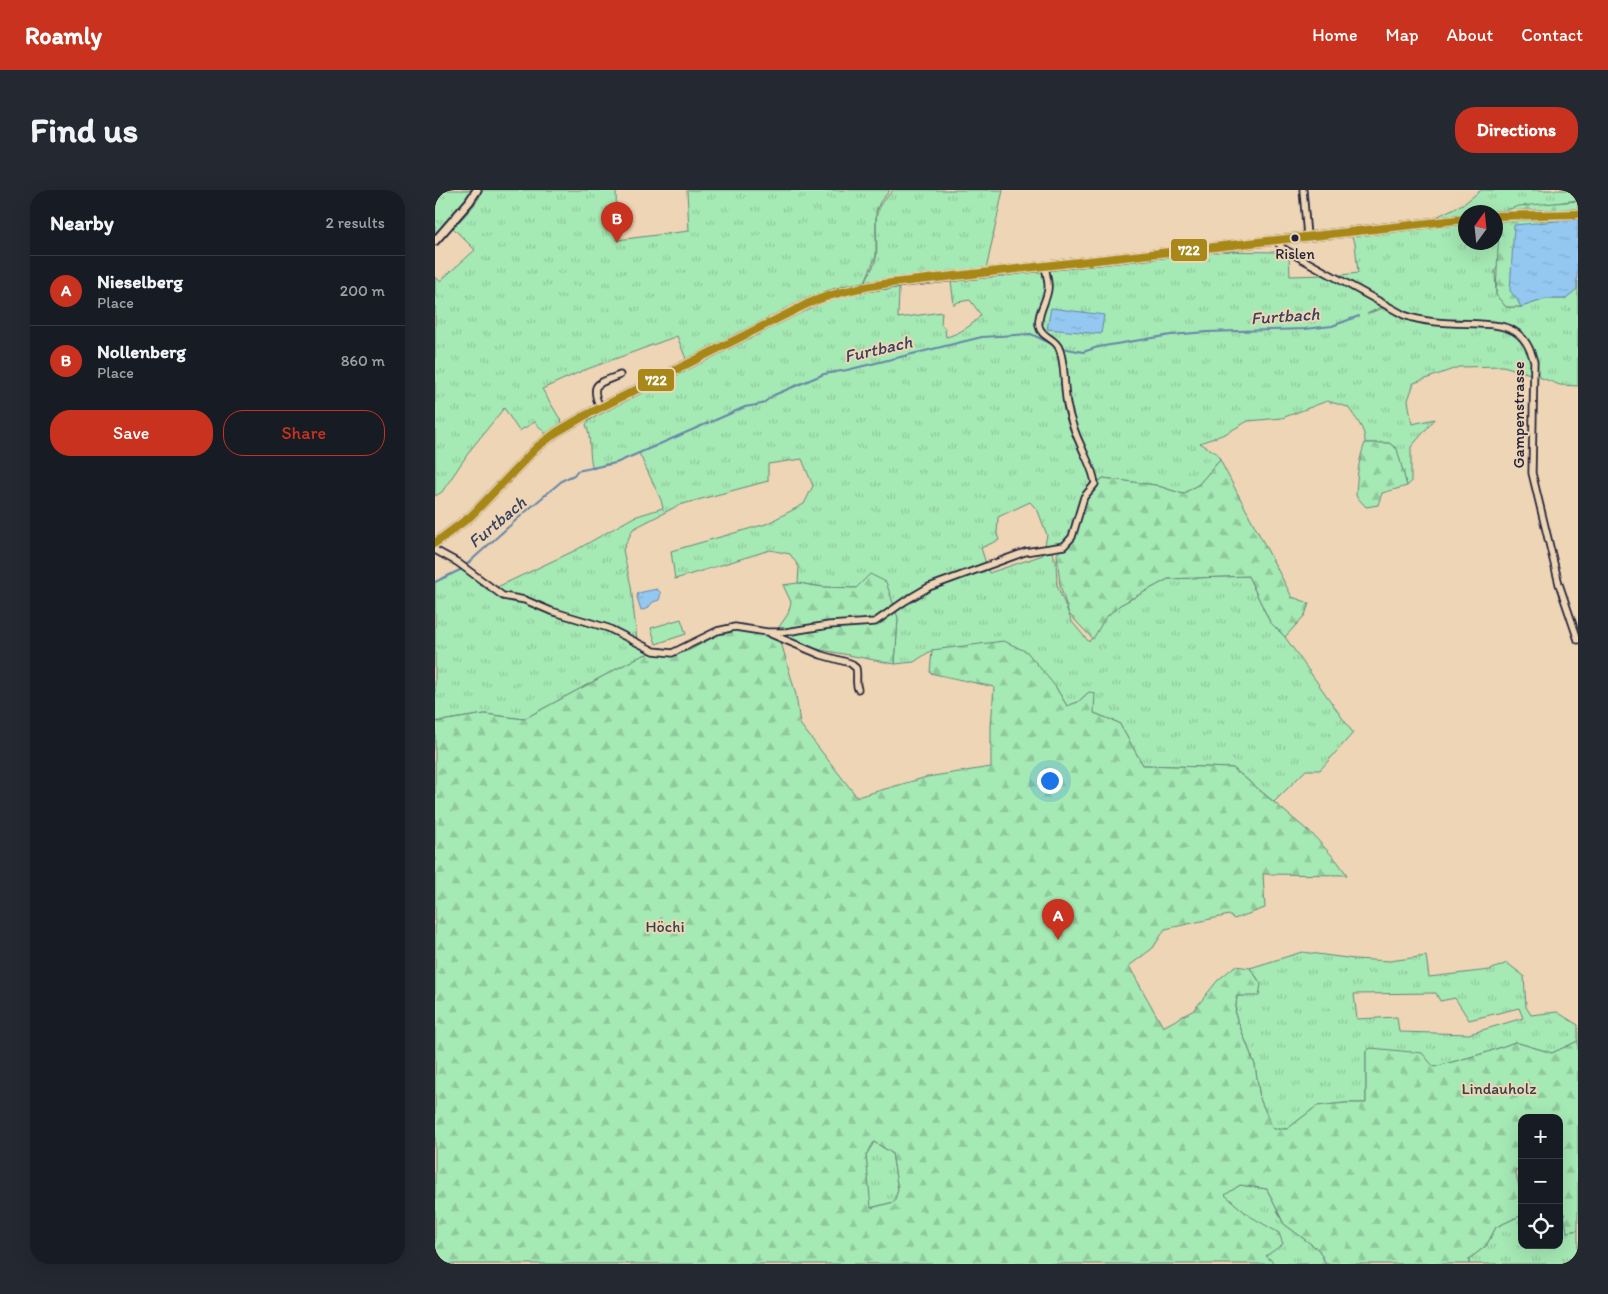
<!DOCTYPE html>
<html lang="en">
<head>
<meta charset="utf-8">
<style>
  body { margin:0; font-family:Itim,sans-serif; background:#242831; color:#f1f3f6 }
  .controls { position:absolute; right:15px; bottom:15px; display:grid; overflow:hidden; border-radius:10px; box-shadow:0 5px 20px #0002 }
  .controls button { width:45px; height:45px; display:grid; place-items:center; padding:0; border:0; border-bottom:1px solid #363941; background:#171b24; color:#f1f3f6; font:25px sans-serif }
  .compass { position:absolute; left:1023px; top:15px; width:45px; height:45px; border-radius:50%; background:#171b24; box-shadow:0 5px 20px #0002; rotate:15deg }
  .you { position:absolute; left:614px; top:590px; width:18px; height:18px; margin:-12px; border:4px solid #fff; border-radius:50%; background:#1a73e8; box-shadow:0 0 0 8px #1a73e833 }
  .badge { display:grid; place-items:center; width:32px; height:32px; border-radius:50%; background:#c8321e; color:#fff; font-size:16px; font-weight:700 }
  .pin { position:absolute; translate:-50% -41px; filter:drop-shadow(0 1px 2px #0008) }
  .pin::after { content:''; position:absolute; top:26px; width:18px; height:15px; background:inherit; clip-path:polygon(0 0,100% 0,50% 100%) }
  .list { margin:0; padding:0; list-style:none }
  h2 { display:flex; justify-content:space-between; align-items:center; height:65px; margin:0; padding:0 20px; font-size:21px }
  h2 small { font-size:16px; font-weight:400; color:#9ea1a6 }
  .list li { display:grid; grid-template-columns:32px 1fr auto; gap:15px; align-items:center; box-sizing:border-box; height:70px; padding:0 20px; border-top:1px solid #363941 }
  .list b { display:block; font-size:19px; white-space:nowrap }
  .list p { margin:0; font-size:16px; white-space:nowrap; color:#9ea1a6 }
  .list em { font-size:16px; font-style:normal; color:#9ea1a6 }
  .actions { display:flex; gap:10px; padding:15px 20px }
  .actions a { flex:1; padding:11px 0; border:1px solid #c8321e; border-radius:20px; text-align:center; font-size:18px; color:#c8321e }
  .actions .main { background:#c8321e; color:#fff }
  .icon { flex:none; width:28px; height:28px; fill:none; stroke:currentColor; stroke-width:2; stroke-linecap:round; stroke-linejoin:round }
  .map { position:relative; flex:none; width:1143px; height:1074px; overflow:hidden; border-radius:20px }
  header { display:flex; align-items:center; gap:30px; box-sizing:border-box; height:70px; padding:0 25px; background:#c8321e; color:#fff }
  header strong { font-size:24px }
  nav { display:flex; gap:28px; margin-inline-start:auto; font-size:18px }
  .intro { display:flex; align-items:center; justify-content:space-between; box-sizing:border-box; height:120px; padding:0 30px }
  h1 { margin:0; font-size:35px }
  .button { padding:12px 22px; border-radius:20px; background:#c8321e; color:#fff; font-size:18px; font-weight:700 }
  main { display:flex; gap:30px; padding:0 30px }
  aside { flex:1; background:#171b24; border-radius:20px; box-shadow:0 5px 20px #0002 }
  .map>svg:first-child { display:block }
</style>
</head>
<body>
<header>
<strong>Roamly</strong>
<nav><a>Home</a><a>Map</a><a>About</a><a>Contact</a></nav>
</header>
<div class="intro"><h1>Find us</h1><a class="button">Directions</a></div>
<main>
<aside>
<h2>Nearby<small>2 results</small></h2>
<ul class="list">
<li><span class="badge">A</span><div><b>Nieselberg</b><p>Place</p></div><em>200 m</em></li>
<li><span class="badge">B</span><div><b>Nollenberg</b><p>Place</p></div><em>860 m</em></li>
</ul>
<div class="actions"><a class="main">Save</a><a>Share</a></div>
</aside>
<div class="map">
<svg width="1143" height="1074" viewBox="0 0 1143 1074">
  <defs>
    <pattern id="grass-tufts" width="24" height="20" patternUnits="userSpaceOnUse" patternTransform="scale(1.25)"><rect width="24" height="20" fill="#a5e9b4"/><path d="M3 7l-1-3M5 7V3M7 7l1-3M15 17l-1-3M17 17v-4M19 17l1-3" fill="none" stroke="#8ec89c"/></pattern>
    <pattern id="forest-firs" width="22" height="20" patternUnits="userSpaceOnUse" patternTransform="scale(1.25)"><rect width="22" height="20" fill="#a5e9b4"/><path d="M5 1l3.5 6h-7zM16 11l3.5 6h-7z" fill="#8ec89c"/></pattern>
    <pattern id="water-ripples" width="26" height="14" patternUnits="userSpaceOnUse" patternTransform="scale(1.25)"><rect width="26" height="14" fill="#94c8f1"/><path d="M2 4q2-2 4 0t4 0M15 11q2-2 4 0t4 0" fill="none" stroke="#7facd0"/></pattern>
  </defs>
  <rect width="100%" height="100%" fill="#edd5b5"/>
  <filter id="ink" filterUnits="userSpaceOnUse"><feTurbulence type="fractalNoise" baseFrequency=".02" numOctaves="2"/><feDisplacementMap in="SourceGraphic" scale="10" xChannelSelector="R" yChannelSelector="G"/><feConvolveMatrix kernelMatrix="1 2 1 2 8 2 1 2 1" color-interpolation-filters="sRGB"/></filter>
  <g filter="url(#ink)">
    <path fill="url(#grass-tufts)" stroke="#648678" fill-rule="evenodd" d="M0,0H39L0,47Z
      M48,0H181L182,50L254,41L252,0H455L445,12L441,21V68C444,53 437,28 445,15C448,10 454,5 458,0H568L551,80L434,93L431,90L440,73V68L429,94L389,103L253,174L242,146L147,181L107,199L128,234L111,244L100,232L84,241L69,218L36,259L7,302L0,306V87L5,91L40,60L18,38C28,27 43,14 48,0Z
      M1046,0H1143V10L1071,20L1061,25L1060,22H1030V52H1060L1061,26L1067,28L1063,76L1060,81L1061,105L1071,117H1086L1111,109H1130L1143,91V196L1125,195L1099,185L1068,176L1024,177L979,193L973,210L977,234L1000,229L976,257V292L972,296L961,258L954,253H930C931,239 920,228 913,217L892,211L847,228L813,231L790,244L765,253L783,264L785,270L764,294L748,304L720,295L668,288L660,294L637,347L629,356L615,359L621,370L622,395L637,432L654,452L670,428L685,415L733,389L813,386L835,432L850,447L918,543L885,580H871L839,612L798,578L708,575L684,533L659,523L654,502L643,512L632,516L620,496L497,460L479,472L460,474L463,428L421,398L388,397L363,393L364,377L355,364L335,360L240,389L236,361L331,334L369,314L378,296L367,269L333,274V291L244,315L198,339L188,360L196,396L202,451L219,461L200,469L89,529L50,524L0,532V392L27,379L58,399L141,360L199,327L228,318L226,310L204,263L181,273L170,274L158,279C153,264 157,248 151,235L153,231L173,220L379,116C408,105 434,100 464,98L463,128L507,122L506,134L510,139L511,147C524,144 538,135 546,125L535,110L523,112L519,115L516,91L522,90L779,61L841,62L854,65L855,86L891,85L946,117L932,124L951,117L897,86L923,83L920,53L914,42L996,32L999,28L1030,13ZM595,312L603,321L612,345L608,365L554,383L546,358L564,350L562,344L563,327Z
      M867,762L919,769L955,771L991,766L994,787L1055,780L1072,773L1089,786L1091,817L1096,825L1122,822L1143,835V851L1117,863L1080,852L1050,863L999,877L931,862V913H910L882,916L852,939H838L825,909L820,875L800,824L802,806L824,805L823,789L815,778ZM1001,803L1005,811L1020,808L1034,830L1084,818L1088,828L1034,844L964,842L962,827L922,829L919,804Z
      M439,952L457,963L463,1000L459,1012L435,1018L431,965Z
      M805,995L832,999L849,1034L884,1060L891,1074H840L830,1066L813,1025L789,1005Z
      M1124,1018L1129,1023L1132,1042L1143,1040V1074H1034V1069L1051,1056L1061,1037L1087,1025V1055H1124Z"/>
    <path fill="url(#forest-firs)" stroke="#648678" fill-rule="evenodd" d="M1143,11V29L1135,31L1082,109L1086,117H1071L1061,105L1064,33L1071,20L1084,16Z
      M930,253H954L962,259L972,296L947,303L943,315L931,317L921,306C922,288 923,271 930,253Z
      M785,270L857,407L874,413L870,425L850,447L835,432L813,386L733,389L685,415L670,428L658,449L634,424L625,395L622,364L642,341L650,307L668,288L720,295L748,304L764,294Z
      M435,384L451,392L463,428L460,474L346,452L361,505L365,534L422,607L492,587L556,577V536L559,497L495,483L497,460L569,451L592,462L620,496L632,516L643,512L654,502L660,503L659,523L684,533L708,575L798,578L878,645L902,671L912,685L828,684L830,718L799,729L794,725L730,739L718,758L694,776L728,837L759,820L783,790L800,776L815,778L826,794L824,806H802L800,824L820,875L825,909L838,939H852L882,916L910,913H931V861L936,858L987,863L999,877L1050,863L1080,852L1117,863L1143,851V1040L1132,1042L1129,1023L1124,1018V928H1087V978L1080,980L1087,1009V1025L1061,1037L1051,1056L1034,1069V1074H891L884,1060L849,1034L832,999L805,995L790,1005L813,1025L844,1043L848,1054L831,1066L840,1074H0V532L50,524L89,529L200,469L219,461L239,465L255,460L303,434L337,447L353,424L356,412L348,395L363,393L388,397L421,398ZM439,952L457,963L463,1000L459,1012L436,1018L431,965Z"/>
    <path fill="#a5e9b4" stroke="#648678" d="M246,429L251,444L221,454L216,438Z"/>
    <path fill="url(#water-ripples)" stroke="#6686a8" d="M1143,29L1142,99L1130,109H1111L1086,117L1082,109L1075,101L1079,35Z
      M616,118L669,125L666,144L612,139Z
      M222,399L226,403L224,410L218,412L212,419L206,420L202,407L203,403Z"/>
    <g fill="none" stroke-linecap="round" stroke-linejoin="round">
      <path stroke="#6686a8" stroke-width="2" d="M627,158L648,162L663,157L736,145L772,142L870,139L897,136L924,126
        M276,232L310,217L327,214L339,205L389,184L412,180L547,147L596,144L617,154
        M30,376L89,323L128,290L139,285L142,281L181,273L273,233
        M0,392L27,379"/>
      <defs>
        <path id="minor" d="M868,0L872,46
          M843,50L844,54L847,58L969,125C992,134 1021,133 1045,134C1057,135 1069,135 1079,141C1091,148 1096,160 1099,172L1097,283L1124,394L1143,450
          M165,218C154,192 163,194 185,185
          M0,360L22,372L68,406L90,410L116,421L173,438L219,461L237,463L282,441L300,437L332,442H351L394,435L440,432L470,411L494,397L590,362L629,356L637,347L649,307L660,294C659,282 652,270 647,258C641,245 636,232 633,219C628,200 631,174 624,158C620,148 606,147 604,136C602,123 612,111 613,99C614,91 611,84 610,76
          M336,444L386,465L415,473L421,478C423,485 420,493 423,499"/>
        <path id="tertiary" d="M0,51L34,12L42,0"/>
        <path id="secondary" d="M1060,26L1143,24
          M0,353L36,326L102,257L122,242L151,225L372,114C400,101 429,96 460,93L1030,29"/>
      </defs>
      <use href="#minor" stroke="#22223b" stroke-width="9"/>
      <use href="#tertiary" stroke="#22223b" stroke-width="11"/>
      <use href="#secondary" stroke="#22223b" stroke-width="11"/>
      <use href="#minor" stroke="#edd5b5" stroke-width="5.5"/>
      <use href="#tertiary" stroke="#edd5b5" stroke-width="7"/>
      <use href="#secondary" stroke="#edd5b5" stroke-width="8"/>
      <defs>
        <path id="bus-1" d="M1060,26L1143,24
          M0,353L36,326L102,257L122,242L151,225L372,114C397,103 422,98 448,94L1030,29"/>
      </defs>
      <use href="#bus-1" stroke="#edd5b5" stroke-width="11"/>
      <use href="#bus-1" stroke="#a78818" stroke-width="8"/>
    </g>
  </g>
  <circle fill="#22223b" stroke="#edd5b5" stroke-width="2" cx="860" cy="48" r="4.5"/>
  <g text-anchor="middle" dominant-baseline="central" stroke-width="4" stroke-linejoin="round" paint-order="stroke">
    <g font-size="15" fill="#22223b" stroke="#edd5b5">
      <text x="860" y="64">Rislen</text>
    </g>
    <g font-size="16" fill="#22223b" stroke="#edd5b5">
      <text transform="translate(1083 225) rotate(-90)">Gampenstrasse</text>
    </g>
    <g font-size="16" fill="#36404d" stroke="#edd5b5">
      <text x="230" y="736">Höchi</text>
      <text x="1064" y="898">Lindauholz</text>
    </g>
    <g font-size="18" font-style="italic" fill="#39435f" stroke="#edd5b5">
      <text transform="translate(850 126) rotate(-4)">Furtbach</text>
      <text transform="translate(443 159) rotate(-13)">Furtbach</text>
      <text transform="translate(62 332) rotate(-40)">Furtbach</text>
    </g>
  </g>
  <g stroke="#edd5b5" stroke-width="2">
    <rect x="735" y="48" width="38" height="24" rx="5" fill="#a78818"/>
    <rect x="202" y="178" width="38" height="24" rx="5" fill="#a78818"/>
  </g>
  <g font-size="14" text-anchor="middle" font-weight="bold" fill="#fff">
    <text x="754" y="65">722</text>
    <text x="221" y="195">722</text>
  </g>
</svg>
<div class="controls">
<button>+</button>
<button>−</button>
<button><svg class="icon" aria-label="locate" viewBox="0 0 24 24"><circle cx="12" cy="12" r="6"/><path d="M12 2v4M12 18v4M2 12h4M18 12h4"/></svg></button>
</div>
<svg class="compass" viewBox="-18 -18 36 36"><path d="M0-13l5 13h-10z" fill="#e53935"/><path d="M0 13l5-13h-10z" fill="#9ea1a6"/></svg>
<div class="you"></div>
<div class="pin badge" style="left:623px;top:750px">A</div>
<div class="pin badge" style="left:182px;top:53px">B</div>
</div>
</main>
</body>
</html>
